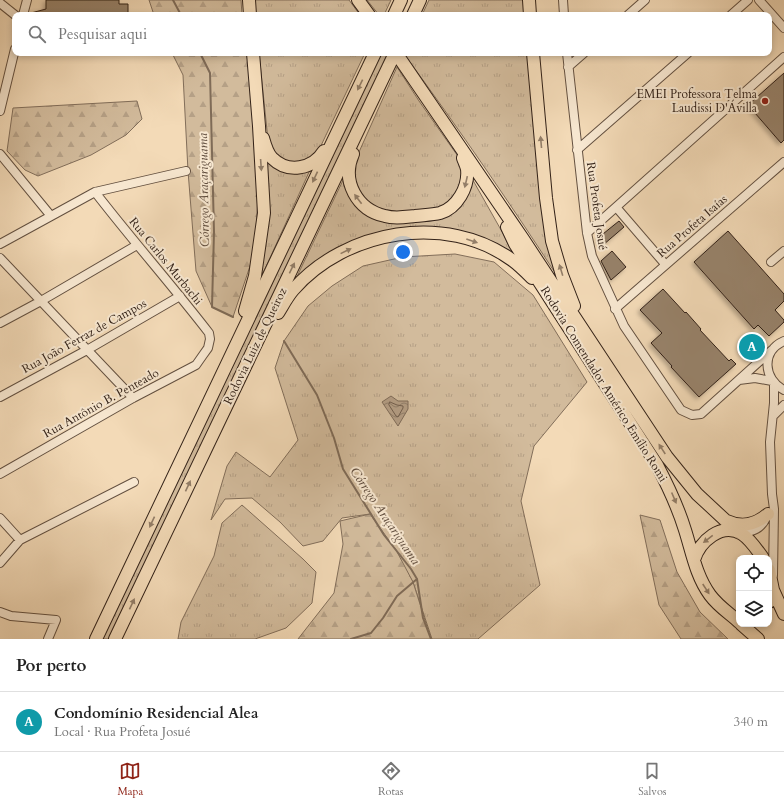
<!DOCTYPE html>
<html lang="pt">
<head>
<meta charset="utf-8">
<style>
  body { margin:0; font-family:Cardo,serif; background:#f6f6f6; color:#222 }
  .controls { position:absolute; right:12px; bottom:12px; display:grid; overflow:hidden; border-radius:8px; box-shadow:0 2px 6px #0003 }
  .controls button { width:36px; height:36px; display:grid; place-items:center; padding:0; border:0; border-bottom:1px solid #e0e0e0; background:#fff; color:#222; font:20px sans-serif }
  .you { position:absolute; left:403px; top:252px; width:14px; height:14px; margin:-10px; border:3px solid #fff; border-radius:50%; background:#1a73e8; box-shadow:0 0 0 6px #1a73e833 }
  .badge { display:grid; place-items:center; width:26px; height:26px; border-radius:50%; background:#8f2418; color:#fff; font-size:13px; font-weight:700 }
  .pin { position:absolute; translate:-50% -50%; border:2px solid #fff; box-shadow:0 1px 4px #0006 }
  .list { margin:0; padding:0; list-style:none }
  h2 { display:flex; justify-content:space-between; align-items:center; height:52px; margin:0; padding:0 16px; font-size:17px }
  h2 small { font-size:13px; font-weight:400; color:#767676 }
  .list li { display:grid; grid-template-columns:26px 1fr auto; gap:12px; align-items:center; box-sizing:border-box; height:60px; padding:0 16px; border-top:1px solid #e0e0e0 }
  .list b { display:block; font-size:15px; white-space:nowrap }
  .list p { margin:0; font-size:13px; white-space:nowrap; color:#767676 }
  .list em { font-size:13px; font-style:normal; color:#767676 }
  .icon { flex:none; width:22px; height:22px; fill:none; stroke:currentColor; stroke-width:2; stroke-linecap:round; stroke-linejoin:round }
  .map { position:relative; flex:none; width:784px; height:639px; overflow:hidden }
  .search { position:absolute; background:#fff; box-shadow:0 2px 6px #0003; left:12px; right:12px; top:12px; height:44px; display:flex; align-items:center; gap:10px; box-sizing:border-box; padding:0 14px; border-radius:8px; color:#767676; font-size:15px }
  .sheet { height:112px; background:#fff }
  nav { display:flex; justify-content:space-around; align-items:center; box-sizing:border-box; height:56px; border-top:1px solid #e0e0e0; background:#fff; font-size:11px; color:#767676 }
  nav a { display:grid; justify-items:center; gap:2px }
  nav .on { color:#8f2418 }
  .map>svg:first-child { display:block }
</style>
</head>
<body>
<div class="map">
<svg width="784" height="639" viewBox="0 0 784 639">
  <defs>
    <pattern id="grass-tufts" width="24" height="20" patternUnits="userSpaceOnUse"><rect width="24" height="20" fill="#d2bb9c"/><path d="M3 7l-1-3M5 7V3M7 7l1-3M15 17l-1-3M17 17v-4M19 17l1-3" fill="none" stroke="#b5a086"/></pattern>
    <pattern id="forest-firs" width="22" height="20" patternUnits="userSpaceOnUse"><rect width="22" height="20" fill="#d2bb9c"/><path d="M5 1l3.5 6h-7zM16 11l3.5 6h-7z" fill="#b5a086"/></pattern>
    <pattern id="water-waves" width="16" height="10" patternUnits="userSpaceOnUse"><rect width="16" height="10" fill="#b29b81"/><path d="M0 5q4-4 8 0t8 0" fill="none" stroke="#917e69"/></pattern>
    <filter id="shadow"><feDropShadow dx="-2.5" dy="2.5" stdDeviation="2" flood-color="#0004"/></filter>
  </defs>
  <rect width="100%" height="100%" fill="#f3dab7"/>
  <filter id="stains"><feTurbulence type="fractalNoise" baseFrequency=".005" numOctaves="4"/><feColorMatrix values="0 0 0 0 .2 0 0 0 0 .09 0 0 0 0 .02 0 0 0 .5 -.17"/></filter>
  <radialGradient id="worn" r=".72"><stop offset=".6" stop-color="#630" stop-opacity="0"/><stop offset="1" stop-color="#630" stop-opacity=".3"/></radialGradient>
  <path fill="url(#grass-tufts)" stroke="#826e5a" d="M254,0H349L360,15H256Z
    M367,0H391L384,15H379Z
    M429,0H524L525,15H422Z
    M259,53H365L317,154L310,160L290,163L277,156L268,140Z
    M379,53H390L110,639H102Z
    M404,53H529L563,285C512,206 459,129 404,54Z
    M397,67L419,101L462,162L461,188L443,209L390,215L364,201L355,185V161Z
    M266,161L290,173L297,174L310,170L259,282Z
    M470,175L518,260L475,239L370,238L291,289L345,176L360,208L441,217Z
    M455,254L494,262L533,295L587,382L534,446L521,501L540,585L478,639H432L413,582L370,514L342,518L323,541L303,546L280,522L252,498L225,499L211,520L227,466L236,452L270,477L298,440L275,368L284,341L308,306L332,286L363,266L403,257Z
    M242,505L303,559L316,572L312,603L286,628L255,639H178L181,622L214,556L222,523Z"/>
  <path fill="url(#forest-firs)" stroke="#826e5a" d="M149,0H241L242,15H154Z
    M172,53H247L259,176L255,251L233,317L212,307L196,271L188,171L183,75Z
    M137,101L142,119L126,135L91,155L38,176L25,170L7,151L13,108Z
    M370,514L396,550L413,582L431,639H298L334,593L343,544L340,521Z
    M640,515L660,520L677,572L700,612L728,639H681L659,605Z"/>
  <path fill="url(#water-waves)" stroke="#7f6b57" d="M391,396L398,401H408V409L398,426L382,402Z"/>
  <g fill="none" stroke-linecap="round" stroke-linejoin="round">
    <path stroke="#725e4c" stroke-width="1" d="M390,402L397,405L403,406V408L398,417L396,416L389,405Z"/>
    <path stroke="#7f6b57" stroke-width="2" d="M173,0L181,15
      M200,53L210,73L214,232L212,307L233,317
      M284,341L317,395L334,438L343,469L384,535L411,569L417,579L423,618L431,639
      M351,639L371,633L383,618L397,596L417,579"/>
  </g>
  <path fill="#97826b" stroke="#332218" filter="url(#shadow)" d="M46,0H119V4H128V15H31V13L46,9Z
    M784,73V140L781,143L748,105Z
    M619,221L624,227L603,245L598,238Z
    M728,231L784,294V301L775,310L784,320V322L769,336L758,325L754,329L694,262Z
    M612,251L626,267L611,280L601,261Z
    M663,289L685,313L686,312L701,329L700,330L729,361L731,359L736,364L699,397L671,367L672,366L651,343L662,333L640,310Z"/>
  <g fill="none" stroke-linecap="round" stroke-linejoin="round">
    <defs>
      <path id="minor" d="M563,0L564,15
        M759,0L784,28
        M0,3L15,15
        M23,15L27,0
        M628,15L645,0
        M731,15L748,0
        M567,53L587,233L592,256L624,326L681,410L692,415L701,414L772,350
        M568,67L584,53
        M0,111L15,49
        M577,150L688,53
        M0,154L51,216
        M616,207L665,264
        M587,233L784,57
        M0,244L95,192L186,171
        M0,258L133,398
        M771,262L784,251
        M615,309L784,162
        M0,323L41,301L137,245
        M784,341C761,351 763,379 784,390
        M739,380L755,378L772,381
        M0,397L87,350L180,296
        M773,416L784,405
        M0,474L133,398L196,365L203,355L208,348L210,339L209,333C172,285 132,240 95,192
        M0,518L20,540
        M742,534C753,531 761,529 766,518
        M0,563L20,540L134,482
        M773,575L774,509L772,494L770,442L774,403V383
        M0,612L11,616L56,620L48,639"/>
      <path id="highway" d="M249,0L250,15
        M358,0L369,15
        M529,0L530,15
        M394,15L401,0
        M413,15L420,0
        M396,53L523,239L667,457L697,494L738,532
        M533,53L546,198L552,241L562,275L574,306
        M263,138C265,145 267,153 272,158C288,174 313,169 324,151
        M353,154C341,181 357,210 385,216C395,219 405,217 415,216C423,215 432,215 440,213C457,208 469,187 467,169C466,165 464,161 463,158
        M507,227L515,244L657,465C668,486 678,507 685,530C692,552 696,576 710,595C718,606 729,613 739,622
        M245,311L255,276L264,213L259,126L253,53
        M278,313C283,305 287,297 293,290C345,230 446,212 512,260C519,265 526,272 532,278
        M727,521C742,528 755,525 768,514
        M694,560C699,542 722,521 742,534C751,540 757,550 763,558
        M769,570L773,590L769,602
        M773,590L784,614
        M741,624L758,639
        M96,639L375,53
        M115,639L395,53"/>
    </defs>
    <use href="#minor" stroke="#635040" stroke-width="10"/>
    <use href="#highway" stroke="#332218" stroke-width="14"/>
    <use href="#minor" stroke="#f7e7d0" stroke-width="8"/>
    <use href="#highway" stroke="#f3dab7" stroke-width="12"/>
  </g>
  <defs><path id="oneway-solid" d="M-6-.8H1V-3.2L6.5 0L1 3.2V.8H-6Z"/></defs>
  <g fill="#937e68">
    <use href="#oneway-solid" transform="translate(360 85) rotate(116)"/>
    <use href="#oneway-solid" transform="translate(541 142) rotate(-95)"/>
    <use href="#oneway-solid" transform="translate(261 165) rotate(86)"/>
    <use href="#oneway-solid" transform="translate(315 177) rotate(115)"/>
    <use href="#oneway-solid" transform="translate(466 182) rotate(103)"/>
    <use href="#oneway-solid" transform="translate(358 199) rotate(-127)"/>
    <use href="#oneway-solid" transform="translate(472 241) rotate(19)"/>
    <use href="#oneway-solid" transform="translate(346 251) rotate(-26)"/>
    <use href="#oneway-solid" transform="translate(292 268) rotate(-64)"/>
    <use href="#oneway-solid" transform="translate(561 270) rotate(-107)"/>
    <use href="#oneway-solid" transform="translate(662 449) rotate(-123)"/>
    <use href="#oneway-solid" transform="translate(188 486) rotate(-65)"/>
    <use href="#oneway-solid" transform="translate(674 498) rotate(67)"/>
    <use href="#oneway-solid" transform="translate(152 522) rotate(115)"/>
    <use href="#oneway-solid" transform="translate(708 539) rotate(142)"/>
    <use href="#oneway-solid" transform="translate(706 589) rotate(57)"/>
    <use href="#oneway-solid" transform="translate(132 604) rotate(-65)"/>
  </g>
  <circle fill="#8f2418" stroke="#f7e7d0" stroke-width="1.5" cx="765" cy="101" r="4"/>
  <g text-anchor="middle" dominant-baseline="central" stroke-width="4" stroke-linejoin="round" paint-order="stroke">
    <g font-size="12" fill="#332218" stroke="#f7e7d0" text-anchor="end">
      <text x="757" y="94">EMEI Professora Telma<tspan x="757" dy="14">Laudissi D'Ávilla</tspan></text>
    </g>
    <g font-size="12" fill="#332218" stroke="#f7e7d0">
      <text transform="translate(597 206) rotate(82)">Rua Profeta Josué</text>
      <text transform="translate(692 226) rotate(-41)">Rua Profeta Isaías</text>
      <text transform="translate(166 261) rotate(51)">Rua Carlos Murbachi</text>
      <text transform="translate(84 336) rotate(-29)">Rua João Ferraz de Campos</text>
      <text transform="translate(255 346) rotate(-64)">Rodovia Luiz de Queiroz</text>
      <text transform="translate(604 384) rotate(58)">Rodovia Comendador Américo Emílio Romi</text>
      <text transform="translate(101 403) rotate(-29)">Rua Antônio B. Penteado</text>
    </g>
    <g font-size="13" font-style="italic" fill="#5f4c3d" stroke="#f7e7d0">
      <text transform="translate(204 190) rotate(-91)">Córrego Araçariguama</text>
      <text transform="translate(385 516) rotate(56)">Córrego Araçariguama</text>
    </g>
  </g>
  <rect width="100%" height="100%" filter="url(#stains)"/>
  <rect width="100%" height="100%" fill="url(#worn)"/>
</svg>
<div class="controls">
<button><svg class="icon" aria-label="locate" viewBox="0 0 24 24"><circle cx="12" cy="12" r="6"/><path d="M12 2v4M12 18v4M2 12h4M18 12h4"/></svg></button>
<button><svg class="icon" aria-label="layers" viewBox="0 0 24 24"><path d="M12 4l9 5-9 5-9-5zM3 14l9 5 9-5"/></svg></button>
</div>
<div class="you"></div>
<div class="pin badge" style="left:752px;top:347px;background:#0f9aa8">A</div>
<div class="search"><svg class="icon" aria-label="search" viewBox="0 0 24 24"><circle cx="10" cy="10" r="6"/><path d="M15 15l6 6"/></svg>Pesquisar aqui</div>
</div>
<section class="sheet">
<h2>Por perto<small></small></h2>
<ul class="list">
<li><span class="badge" style="background:#0f9aa8">A</span><div><b>Condomínio Residencial Alea</b><p>Local · Rua Profeta Josué</p></div><em>340 m</em></li>
</ul>
</section>
<nav>
<a class="on"><svg class="icon" aria-label="map" viewBox="0 0 24 24"><path d="M3 6l6-2 6 2 6-2v14l-6 2-6-2-6 2zM9 4v14M15 6v14"/></svg>Mapa</a>
<a><svg class="icon" aria-label="directions" viewBox="0 0 24 24"><path d="M12 3l9 9-9 9-9-9zM9 14v-3h6M13 9l2 2-2 2"/></svg>Rotas</a>
<a><svg class="icon" aria-label="saved" viewBox="0 0 24 24"><path d="M7 4h10v16l-5-4-5 4z"/></svg>Salvos</a>
</nav>
</body>
</html>
